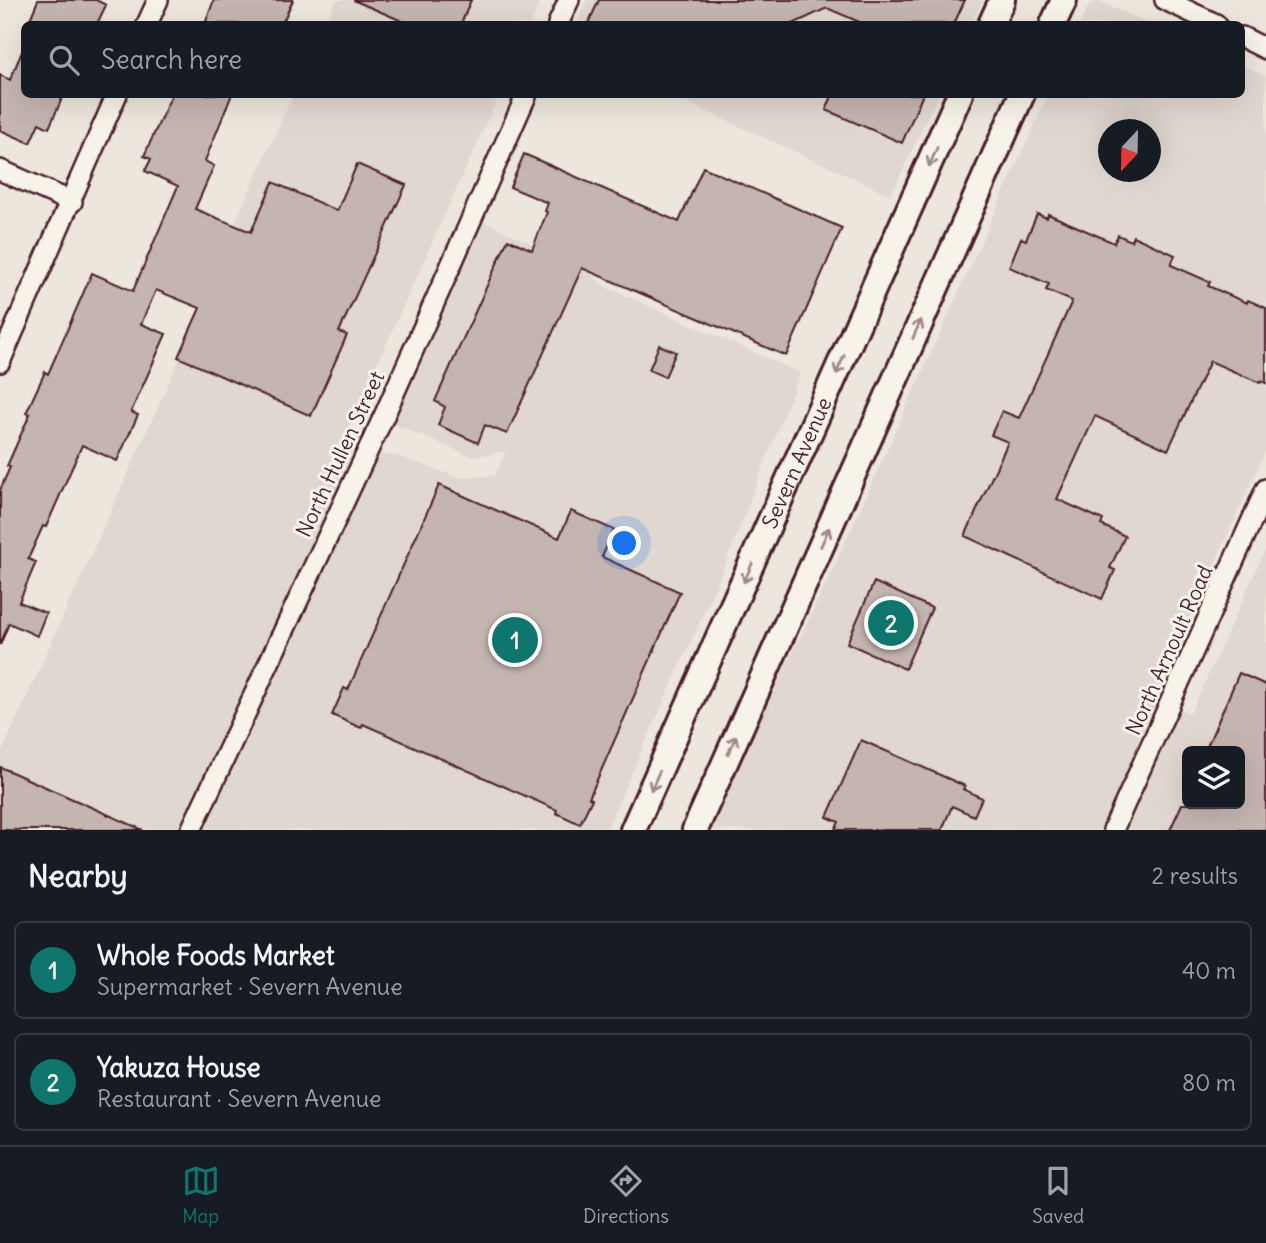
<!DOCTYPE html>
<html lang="en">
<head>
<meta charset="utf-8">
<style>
  body { margin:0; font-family:Delius,sans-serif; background:#242831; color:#f1f3f6 }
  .controls { position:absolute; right:21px; bottom:21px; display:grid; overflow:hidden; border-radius:10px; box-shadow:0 7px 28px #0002 }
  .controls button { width:63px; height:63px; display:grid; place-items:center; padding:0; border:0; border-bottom:2px solid #363941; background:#171b24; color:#f1f3f6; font:35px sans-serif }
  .compass { position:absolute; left:1098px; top:119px; width:63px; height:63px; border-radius:50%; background:#171b24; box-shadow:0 7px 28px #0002; rotate:202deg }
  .you { position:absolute; left:625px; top:544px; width:24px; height:24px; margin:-18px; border:5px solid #fff; border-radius:50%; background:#1a73e8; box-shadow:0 0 0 10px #1a73e833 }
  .badge { display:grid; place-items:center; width:46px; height:46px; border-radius:50%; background:#0f766e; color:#fff; font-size:23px; font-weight:700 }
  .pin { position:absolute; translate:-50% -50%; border:4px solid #fff; box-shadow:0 2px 7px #0006 }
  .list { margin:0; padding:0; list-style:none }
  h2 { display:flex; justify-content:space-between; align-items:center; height:91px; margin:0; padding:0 28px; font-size:30px }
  h2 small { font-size:23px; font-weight:400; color:#9ea1a6 }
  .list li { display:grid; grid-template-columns:46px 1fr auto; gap:21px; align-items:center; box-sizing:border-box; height:98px; margin:0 14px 14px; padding:0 14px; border:2px solid #363941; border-radius:10px }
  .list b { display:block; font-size:26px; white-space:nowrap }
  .list p { margin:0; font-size:23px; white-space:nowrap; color:#9ea1a6 }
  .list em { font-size:23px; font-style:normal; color:#9ea1a6 }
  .icon { flex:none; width:38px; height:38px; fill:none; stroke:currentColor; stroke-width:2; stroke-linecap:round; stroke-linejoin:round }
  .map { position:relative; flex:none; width:1266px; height:830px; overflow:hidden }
  .search { position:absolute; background:#171b24; box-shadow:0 7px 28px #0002; left:21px; right:21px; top:21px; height:77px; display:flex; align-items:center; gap:18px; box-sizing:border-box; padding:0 24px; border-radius:10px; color:#9ea1a6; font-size:26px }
  .sheet { height:315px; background:#171b24 }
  nav { display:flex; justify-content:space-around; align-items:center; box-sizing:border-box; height:98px; border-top:2px solid #363941; background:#171b24; font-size:19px; color:#9ea1a6 }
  nav a { display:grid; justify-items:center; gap:4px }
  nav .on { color:#0f766e }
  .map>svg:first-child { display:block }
</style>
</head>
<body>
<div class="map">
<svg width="1266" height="830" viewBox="0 0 1266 830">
  <rect width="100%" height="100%" fill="#ece6dd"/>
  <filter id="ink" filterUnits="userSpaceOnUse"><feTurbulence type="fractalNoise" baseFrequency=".0143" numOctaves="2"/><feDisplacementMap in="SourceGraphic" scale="14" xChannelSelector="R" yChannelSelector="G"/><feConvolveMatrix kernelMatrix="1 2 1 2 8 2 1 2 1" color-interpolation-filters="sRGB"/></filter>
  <g filter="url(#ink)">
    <path fill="#e0d7d0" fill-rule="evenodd" d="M336,0H541L530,24H325Z
      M587,0H983L971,24H576Z
      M1097,1L1150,24H1080L1089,5Z
      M1242,65L1266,76V450L1153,699L1191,713L1266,548V830H708L838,558L1048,95L1242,94ZM1108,130H1150V172H1108ZM1187,751H1240V804H1187Z
      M293,95H499L339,448L397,456L460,478L495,475L506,451L473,457L391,423L483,221L584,268L604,286L800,373L720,577L606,830H0V756L175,369L229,236Z
      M670,95H938L891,195Z"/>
    <path fill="#c4b5b0" stroke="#4a1f2b" stroke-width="2" d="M38,0H96L106,5L97,24H28Z
      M214,0H293L282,24H205Z
      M353,0H471L461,24H409Z
      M599,0H965L954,24H864L827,8L793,24H588Z
      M24,47V94H64L49,128L39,123L30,143L0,130V75L10,80Z
      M172,94H232L205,161L214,166L195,209L251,232L273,182L337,211L357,164L406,185L339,332L347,335L311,416L178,357L200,308L156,290L141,324L166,334L131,412L138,415L117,461L82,445L46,527L43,526L28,559L36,562L19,602L46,613L37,636L9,623L0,645V490L10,467L7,466L30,414L26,413L45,372L48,374L92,273L133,291L178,186L145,171L151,159L144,156Z
      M833,94H923L902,143L826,110Z
      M524,154L679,222L703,167L842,228L786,356L582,268L507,434L485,425L478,443L438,425L445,407L435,401L508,239L532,250L547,212L545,211L548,203L510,187Z
      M1037,214L1047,218L1048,214L1114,243L1118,235L1131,241L1133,236L1175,255L1171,265L1210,282L1208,286L1247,303L1248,300L1266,308V383L1261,381L1260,383L1210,361L1168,450L1095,416L1057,499L1103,520L1101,525L1125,536L1110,568L1115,570L1102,599L965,536L1008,442L991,435L1002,411L1019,418L1072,301L1046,290L1049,284L1009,267L1021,238L1026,240Z
      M659,345L676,352L665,377L649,370Z
      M439,485L559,538L571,511L614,530L602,557L680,592L589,798L592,799L580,824L556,813L557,810L363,724L361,728L332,715L344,688L348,690Z
      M874,582L932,608L905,669L847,643Z
      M1239,673L1266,685V830H1170L1182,804H1240V751H1205Z
      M861,740L965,786L963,789L982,798L974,816L952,806L942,830H835L839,822L827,817Z
      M0,767L143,830H0Z"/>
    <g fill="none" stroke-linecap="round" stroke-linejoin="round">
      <defs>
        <path id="minor" d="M1165,0L1216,24
          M147,24L158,0
          M558,24L569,0
          M1242,37L1266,49
          M0,170L72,202
          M0,362L117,94
          M191,830L384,416L527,94
          M1113,830L1266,489"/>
        <g id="tertiary">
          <path d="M991,24L1002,0"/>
          <path d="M1053,24L1064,0"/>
          <path id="s1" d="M633,830L960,94"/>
          <path d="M695,830L1022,94"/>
        </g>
      </defs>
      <use href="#minor" stroke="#4a1f2b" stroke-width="24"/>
      <use href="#tertiary" stroke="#4a1f2b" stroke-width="30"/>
      <use href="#minor" stroke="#f7f3e8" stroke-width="19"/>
      <use href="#tertiary" stroke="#f7f3e8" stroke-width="24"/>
    </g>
    <defs><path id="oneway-shaft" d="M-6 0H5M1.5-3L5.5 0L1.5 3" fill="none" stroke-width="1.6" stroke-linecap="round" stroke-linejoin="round" transform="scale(1.75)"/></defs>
    <g stroke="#a0898a">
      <use href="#oneway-shaft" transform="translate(933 157) rotate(114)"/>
      <use href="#oneway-shaft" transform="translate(917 329) rotate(-66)"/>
      <use href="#oneway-shaft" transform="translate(840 365) rotate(114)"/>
      <use href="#oneway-shaft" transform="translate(825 537) rotate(-66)"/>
      <use href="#oneway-shaft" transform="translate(748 573) rotate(114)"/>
      <use href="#oneway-shaft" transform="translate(732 745) rotate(-66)"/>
      <use href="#oneway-shaft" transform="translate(655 781) rotate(114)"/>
    </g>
  </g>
  <g text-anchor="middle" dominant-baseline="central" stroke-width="6" stroke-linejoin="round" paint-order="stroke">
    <g font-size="21" fill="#4a1f2b" stroke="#f7f3e8">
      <text transform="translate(340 454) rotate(-65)">North Hullen Street</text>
      <text stroke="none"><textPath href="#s1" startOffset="402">Severn Avenue</textPath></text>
      <text transform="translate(1169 650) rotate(-66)">North Arnoult Road</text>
    </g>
  </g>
</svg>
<div class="controls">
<button><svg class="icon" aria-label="layers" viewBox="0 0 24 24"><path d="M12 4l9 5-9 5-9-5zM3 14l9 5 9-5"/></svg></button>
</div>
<svg class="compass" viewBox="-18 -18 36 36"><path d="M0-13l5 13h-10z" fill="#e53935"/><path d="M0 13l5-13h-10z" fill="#9ea1a6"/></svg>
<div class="you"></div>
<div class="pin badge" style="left:515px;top:640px">1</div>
<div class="pin badge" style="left:891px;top:623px">2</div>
<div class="search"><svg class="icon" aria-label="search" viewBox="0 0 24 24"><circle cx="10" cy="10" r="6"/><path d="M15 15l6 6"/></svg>Search here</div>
</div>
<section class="sheet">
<h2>Nearby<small>2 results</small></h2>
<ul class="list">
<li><span class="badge">1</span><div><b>Whole Foods Market</b><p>Supermarket · Severn Avenue</p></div><em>40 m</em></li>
<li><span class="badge">2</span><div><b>Yakuza House</b><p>Restaurant · Severn Avenue</p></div><em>80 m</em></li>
</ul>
</section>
<nav>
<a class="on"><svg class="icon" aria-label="map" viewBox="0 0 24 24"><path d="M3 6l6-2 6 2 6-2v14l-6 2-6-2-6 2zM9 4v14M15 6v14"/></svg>Map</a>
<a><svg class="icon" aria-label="directions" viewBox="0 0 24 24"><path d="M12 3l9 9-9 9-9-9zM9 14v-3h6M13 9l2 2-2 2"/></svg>Directions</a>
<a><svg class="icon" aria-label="saved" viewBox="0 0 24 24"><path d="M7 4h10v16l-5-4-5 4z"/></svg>Saved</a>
</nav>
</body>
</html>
